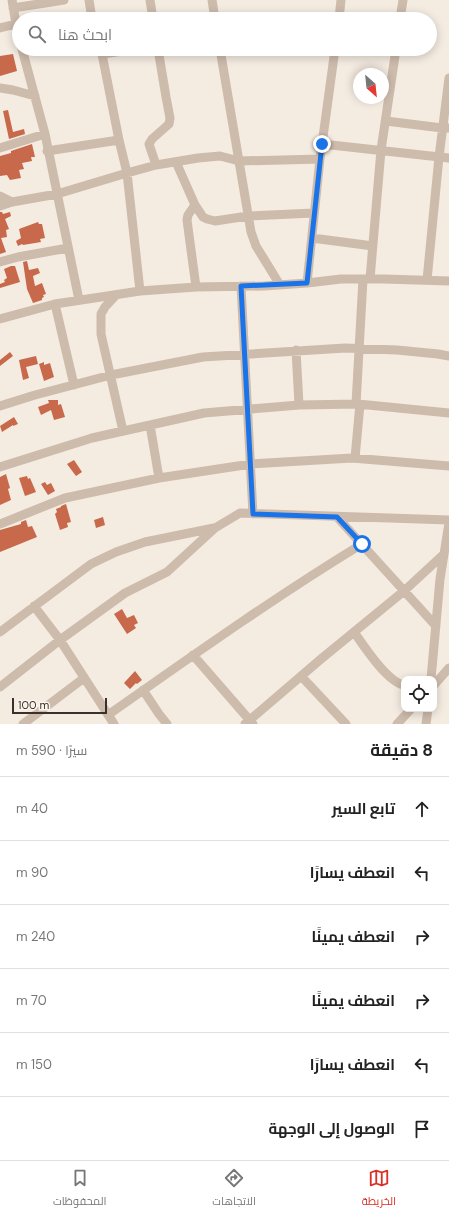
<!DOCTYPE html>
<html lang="ar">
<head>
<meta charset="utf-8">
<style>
  body { margin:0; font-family:"DM Sans",Cairo,sans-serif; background:#f6f6f6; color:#222; direction:rtl }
  .controls { position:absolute; right:12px; bottom:12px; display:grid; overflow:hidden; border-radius:8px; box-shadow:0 2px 10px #0003 }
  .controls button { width:36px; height:36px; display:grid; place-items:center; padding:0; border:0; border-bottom:1px solid #e0e0e0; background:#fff; color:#222; font:20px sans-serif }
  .compass { position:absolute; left:353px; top:68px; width:36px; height:36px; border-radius:50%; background:#fff; box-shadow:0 2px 10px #0003; rotate:153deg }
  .scale { position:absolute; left:12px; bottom:10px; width:95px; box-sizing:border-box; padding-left:4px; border:2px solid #3b302b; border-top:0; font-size:11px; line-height:14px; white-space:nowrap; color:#3b302b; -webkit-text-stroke:3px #fbf5ee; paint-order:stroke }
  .stop { position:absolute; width:12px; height:12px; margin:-9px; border:3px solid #1a73e8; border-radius:50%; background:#fff }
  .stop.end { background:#1a73e8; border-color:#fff; box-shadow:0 1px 4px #0008 }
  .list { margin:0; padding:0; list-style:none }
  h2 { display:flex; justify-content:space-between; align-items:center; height:52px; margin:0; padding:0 16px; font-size:17px }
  h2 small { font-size:13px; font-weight:400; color:#767676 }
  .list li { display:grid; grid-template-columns:26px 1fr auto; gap:12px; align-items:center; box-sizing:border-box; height:64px; padding:0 16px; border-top:1px solid #e0e0e0 }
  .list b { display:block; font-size:15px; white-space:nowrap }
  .list em { font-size:13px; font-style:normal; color:#767676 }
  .icon { flex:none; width:22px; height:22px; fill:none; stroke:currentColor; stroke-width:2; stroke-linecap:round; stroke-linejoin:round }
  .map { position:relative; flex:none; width:449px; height:724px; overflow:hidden; direction:ltr }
  .search { position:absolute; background:#fff; box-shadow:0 2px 10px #0003; left:12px; right:12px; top:12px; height:44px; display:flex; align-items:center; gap:10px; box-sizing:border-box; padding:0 14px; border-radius:22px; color:#767676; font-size:15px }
  .sheet { height:436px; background:#fff }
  nav { display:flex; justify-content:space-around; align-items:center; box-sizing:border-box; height:56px; border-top:1px solid #e0e0e0; background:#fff; font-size:11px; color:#767676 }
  nav a { display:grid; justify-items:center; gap:2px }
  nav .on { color:#d93025 }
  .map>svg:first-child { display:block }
</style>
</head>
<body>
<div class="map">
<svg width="449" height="724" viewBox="0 0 449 724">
  <rect width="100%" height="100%" fill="#f4ebe1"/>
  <path fill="#c8694b" d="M13,54L17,71L0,76V56Z
    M8,110L13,132L24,129L25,134L9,139L3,111Z
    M32,144L35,157H31L32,161L22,163L24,169L19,170L21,178L10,180L7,175L0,176V156L11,153V151Z
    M0,212H2L3,214L10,212L11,216L5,219L9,229L6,230L7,237L1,238L6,252L0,254Z
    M38,222L39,224H42L45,238L40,239L41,242L23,245L22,244L18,246L16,241L21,238L19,229Z
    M27,261L29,270L38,268L40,273L33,276L35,286L42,283L46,294L43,295L44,297L42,298V300L33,303L27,289L23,262Z
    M11,266H15L20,282L0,288V284L5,282L4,280L7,278L4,269Z
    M10,352L13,356L0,366V360Z
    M36,356L38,364L26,367L29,378L23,380L19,360Z
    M44,362V365L50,363L54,377L44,381L39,364Z
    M48,400H58V405L61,404L65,417L54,420L51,410L41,415L38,407L49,403Z
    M14,417L18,424L13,426V425L2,432L0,426Z
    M74,460L82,472L76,476L67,464Z
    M6,474L10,488L8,489L11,500L0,505V477Z
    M27,476L28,479L30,478L36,492L25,496L19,478Z
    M45,482L47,485L51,483L55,491L48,495L41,484Z
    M66,504L71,522L67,523L68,527L60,530L55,514L57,512L56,509L61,507V506Z
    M103,517L105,525L96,528L94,520Z
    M26,520L28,527L32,526L37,537L0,552V530L21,524V522Z
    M122,609L127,618L134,615L138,623L134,625L136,628L127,634L114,614Z
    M135,671L142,680L137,684L136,683L130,689L124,683Z"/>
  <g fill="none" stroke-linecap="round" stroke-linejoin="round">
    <path stroke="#cdbbac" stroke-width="9" d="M12,0L16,24L19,37
      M89,0L92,19
      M150,0L153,19
      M212,0L215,19
      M13,8L64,0
      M339,19L341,0
      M400,19L403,0
      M0,28L16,24
      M22,49L45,134L79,300
      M101,49L119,140L127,173L140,291
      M220,49L251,232L256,246L280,285
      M103,54L135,49
      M0,88L13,90L35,96
      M386,121L442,128H449
      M322,144L449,158
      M0,148L45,134
      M47,151L119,140
      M176,162L195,205L203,217L207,219L215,221L248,216L314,213
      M156,165L149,144L152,139L169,124L170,118L166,97L158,49
      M0,196L12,202
      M195,205L188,215L187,220L196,287
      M0,206L12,202L57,194L127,173L156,165L198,158L220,156L239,161L320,159
      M312,238L373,246
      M0,262L18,257L68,248
      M370,279L381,150L396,49
      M427,280L439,157L449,78
      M307,283L320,159L335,49
      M241,286L253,514
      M116,295L105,307L101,314V334L123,431
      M55,304L74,385
      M0,319L55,304L140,291L196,287L264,286L307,283L341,279H384L449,281
      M296,350L299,405
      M356,404L363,279
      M0,406L35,395L111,375L203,357L345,348L397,350L438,354L449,356
      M150,425L159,478
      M355,458L360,404
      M0,467L92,438L204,413L299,405L358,404L449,413
      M337,517L436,626
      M0,524L65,498L159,478L251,464L352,458L449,466
      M34,606L60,640L114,724
      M0,632L91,564L116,552L145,542L214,528
      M354,632C364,646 387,682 404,685
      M193,655L253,724
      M301,676L346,724
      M431,679L440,579L449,523
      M434,685L449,668
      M0,687L60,640L125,593L167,572L215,528L240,513L449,520
      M143,690L159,714L167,724
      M108,715C192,656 275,597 362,544
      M23,724L84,678
      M245,724L321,659L404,591L444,554
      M397,724L411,709
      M426,724L428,709"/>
  </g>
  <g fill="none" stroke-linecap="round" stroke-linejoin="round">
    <path stroke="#1a73e8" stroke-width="5" d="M322,144L307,283L241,286L253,514L337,517L362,544"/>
  </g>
</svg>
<div class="controls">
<button><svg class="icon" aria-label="locate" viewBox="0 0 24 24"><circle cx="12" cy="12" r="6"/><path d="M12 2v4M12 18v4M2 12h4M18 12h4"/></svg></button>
</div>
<svg class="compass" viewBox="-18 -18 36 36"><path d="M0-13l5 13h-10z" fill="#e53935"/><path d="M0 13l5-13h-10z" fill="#767676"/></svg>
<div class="scale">100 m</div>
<div class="stop" style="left:362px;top:544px"></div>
<div class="stop end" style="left:322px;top:144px"></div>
<div class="search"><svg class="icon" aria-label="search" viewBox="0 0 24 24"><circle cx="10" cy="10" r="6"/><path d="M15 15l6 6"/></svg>ابحث هنا</div>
</div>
<section class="sheet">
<h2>8 دقيقة<small>سيرًا · 590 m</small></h2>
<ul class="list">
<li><svg class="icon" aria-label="ahead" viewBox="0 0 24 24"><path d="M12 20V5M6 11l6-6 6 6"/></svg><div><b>تابع السير</b></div><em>40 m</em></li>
<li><svg class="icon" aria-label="left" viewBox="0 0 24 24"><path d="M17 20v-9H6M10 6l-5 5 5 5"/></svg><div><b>انعطف يسارًا</b></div><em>90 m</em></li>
<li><svg class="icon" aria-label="right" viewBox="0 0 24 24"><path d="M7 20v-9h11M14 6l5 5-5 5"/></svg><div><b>انعطف يمينًا</b></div><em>240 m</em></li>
<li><svg class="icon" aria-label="right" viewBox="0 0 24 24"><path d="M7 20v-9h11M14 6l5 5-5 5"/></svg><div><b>انعطف يمينًا</b></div><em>70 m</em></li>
<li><svg class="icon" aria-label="left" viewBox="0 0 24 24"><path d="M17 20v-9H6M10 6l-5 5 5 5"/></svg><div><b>انعطف يسارًا</b></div><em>150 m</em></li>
<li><svg class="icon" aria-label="arrive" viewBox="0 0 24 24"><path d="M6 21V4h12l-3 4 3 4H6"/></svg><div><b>الوصول إلى الوجهة</b></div></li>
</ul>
</section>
<nav>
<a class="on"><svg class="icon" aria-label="map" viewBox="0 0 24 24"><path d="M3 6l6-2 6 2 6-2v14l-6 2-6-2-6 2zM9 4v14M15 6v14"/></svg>الخريطة</a>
<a><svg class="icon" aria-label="directions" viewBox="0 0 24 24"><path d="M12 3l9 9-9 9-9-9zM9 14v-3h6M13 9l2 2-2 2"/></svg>الاتجاهات</a>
<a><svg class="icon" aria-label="saved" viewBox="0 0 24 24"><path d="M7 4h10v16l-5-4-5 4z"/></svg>المحفوظات</a>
</nav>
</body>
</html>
